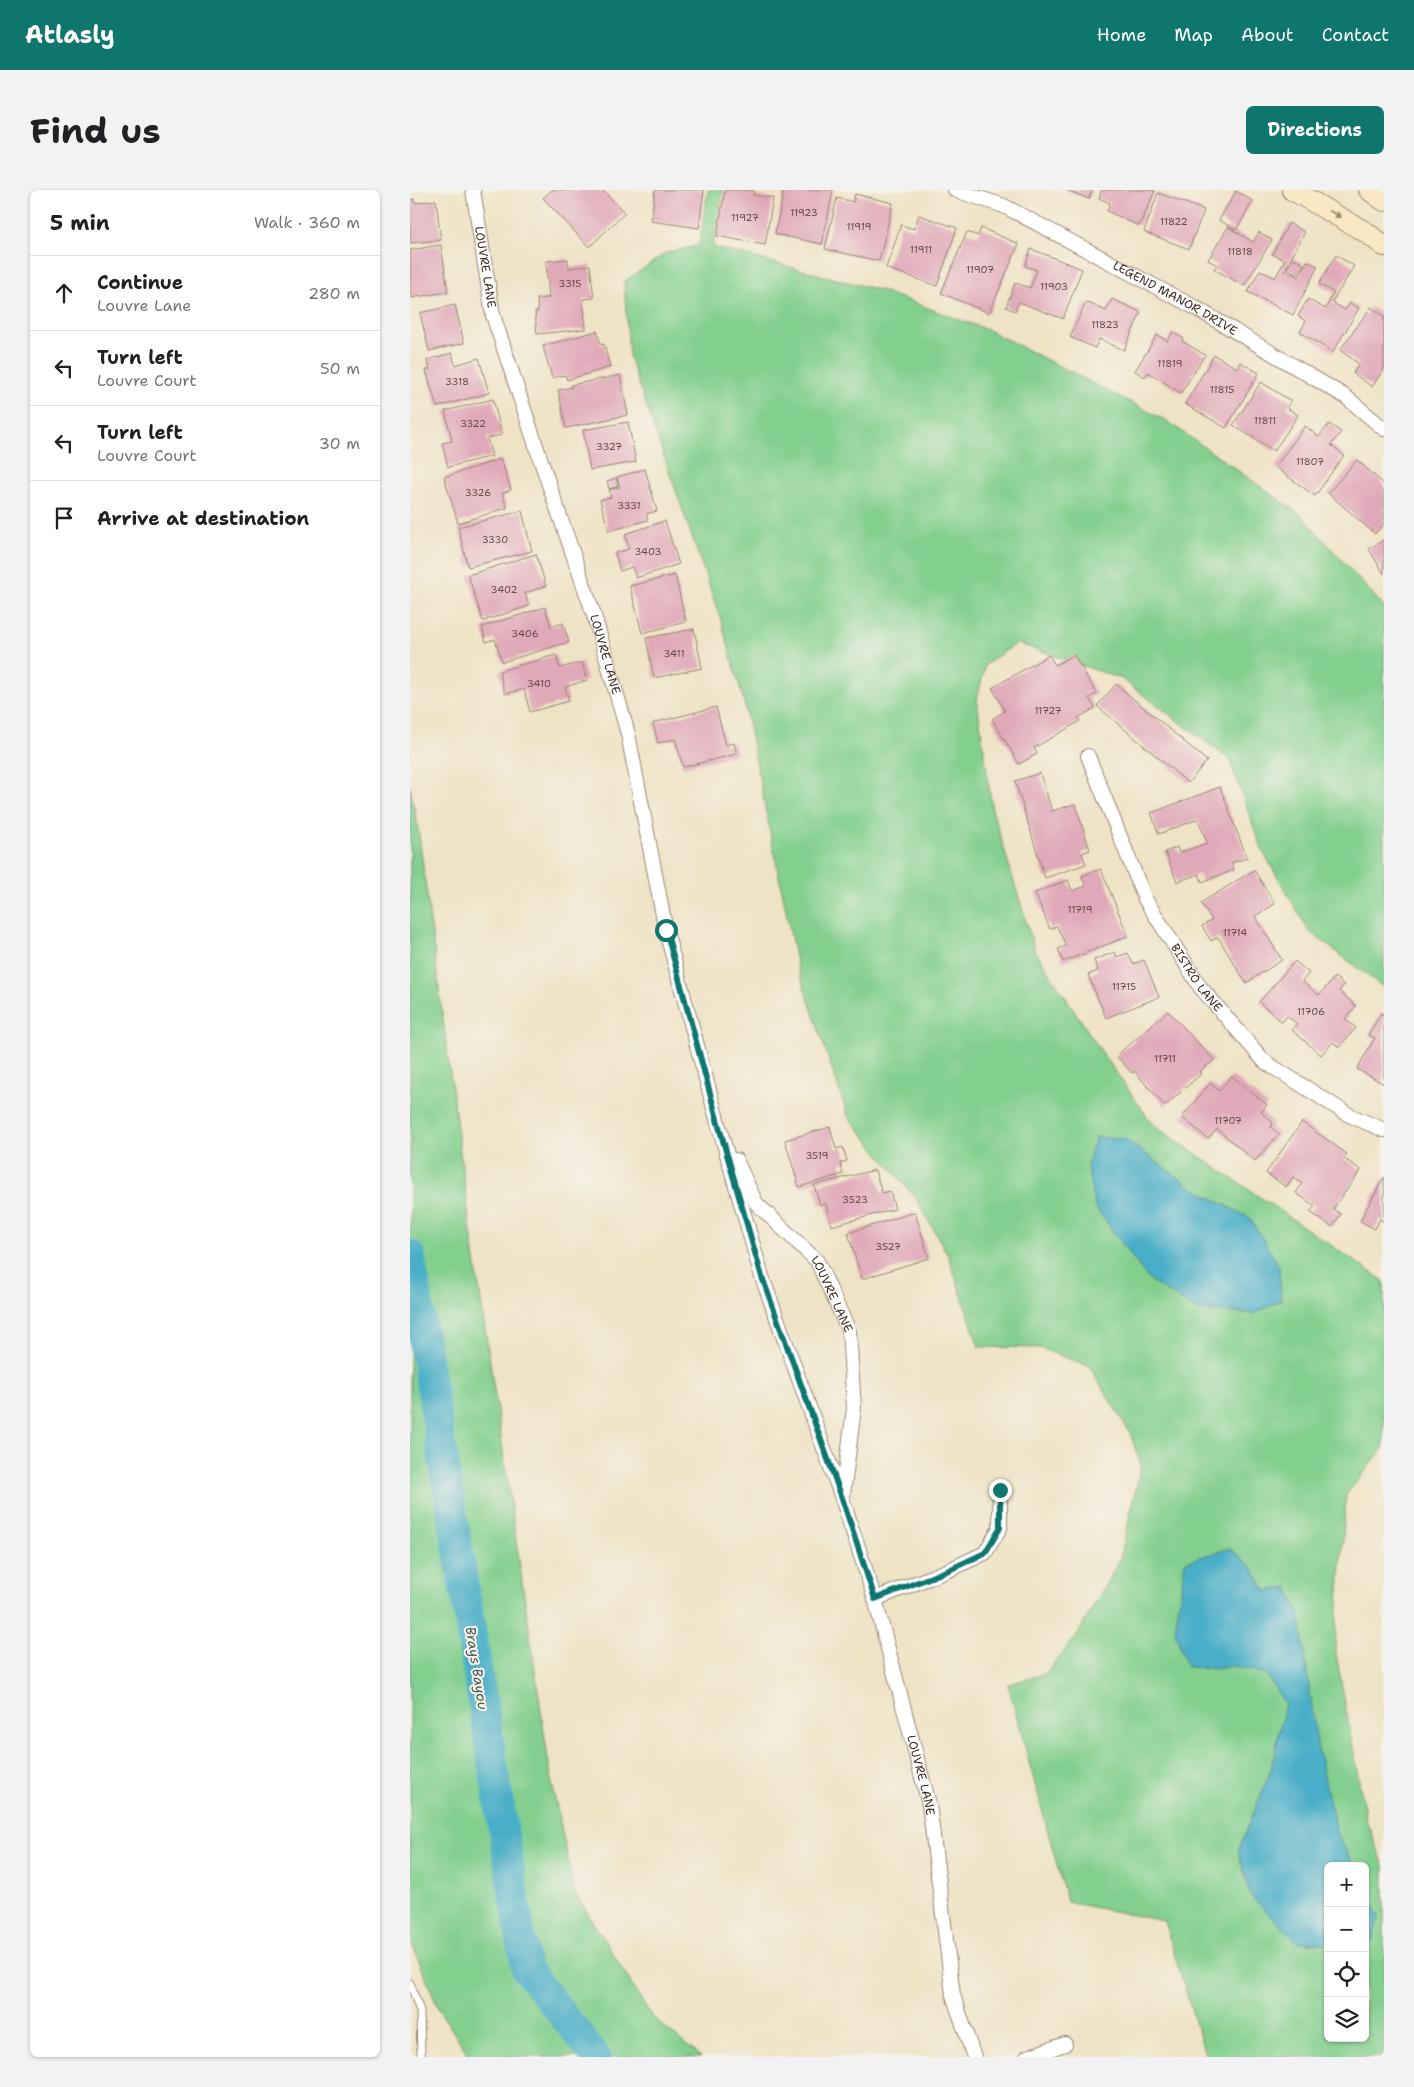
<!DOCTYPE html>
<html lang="en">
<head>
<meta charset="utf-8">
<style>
  body { margin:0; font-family:"Shantell Sans",sans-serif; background:#f2f2f2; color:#202124 }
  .controls { position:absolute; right:15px; bottom:15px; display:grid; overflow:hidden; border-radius:8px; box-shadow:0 1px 4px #0004 }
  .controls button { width:45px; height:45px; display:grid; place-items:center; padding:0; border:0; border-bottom:1px solid #e0e0e0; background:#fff; color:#202124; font:25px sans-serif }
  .stop { position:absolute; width:15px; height:15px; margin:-11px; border:4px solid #0f766e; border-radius:50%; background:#fff }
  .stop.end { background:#0f766e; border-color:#fff; box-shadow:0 1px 5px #0008 }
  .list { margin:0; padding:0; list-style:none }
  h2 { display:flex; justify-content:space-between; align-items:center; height:65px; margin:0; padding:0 20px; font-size:21px }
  h2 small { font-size:16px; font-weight:400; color:#757577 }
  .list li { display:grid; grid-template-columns:32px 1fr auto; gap:15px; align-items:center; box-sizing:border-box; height:75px; padding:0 20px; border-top:1px solid #e0e0e0 }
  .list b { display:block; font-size:19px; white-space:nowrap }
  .list p { margin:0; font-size:16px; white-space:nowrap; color:#757577 }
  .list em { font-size:16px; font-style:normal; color:#757577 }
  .icon { flex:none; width:28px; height:28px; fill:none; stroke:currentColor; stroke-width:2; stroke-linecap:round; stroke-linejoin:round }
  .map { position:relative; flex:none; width:974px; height:1867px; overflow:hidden; border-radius:8px }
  header { display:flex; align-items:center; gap:30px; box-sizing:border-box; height:70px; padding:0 25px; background:#0f766e; color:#fff }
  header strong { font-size:24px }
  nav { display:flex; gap:28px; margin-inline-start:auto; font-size:18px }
  .intro { display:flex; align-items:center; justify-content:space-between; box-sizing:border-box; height:120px; padding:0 30px }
  h1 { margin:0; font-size:35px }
  .button { padding:12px 22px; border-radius:8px; background:#0f766e; color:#fff; font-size:18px; font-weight:700 }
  main { display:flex; gap:30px; padding:0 30px }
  aside { flex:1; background:#fff; border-radius:8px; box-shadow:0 1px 4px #0004 }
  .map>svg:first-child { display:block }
</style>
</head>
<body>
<header>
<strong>Atlasly</strong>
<nav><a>Home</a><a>Map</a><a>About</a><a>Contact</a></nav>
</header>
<div class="intro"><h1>Find us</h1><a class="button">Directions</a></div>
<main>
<aside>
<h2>5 min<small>Walk · 360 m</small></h2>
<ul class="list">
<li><svg class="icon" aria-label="ahead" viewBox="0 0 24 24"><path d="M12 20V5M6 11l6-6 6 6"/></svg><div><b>Continue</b><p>Louvre Lane</p></div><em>280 m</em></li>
<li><svg class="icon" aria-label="left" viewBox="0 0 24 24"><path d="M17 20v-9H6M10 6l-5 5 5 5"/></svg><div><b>Turn left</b><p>Louvre Court</p></div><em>50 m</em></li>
<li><svg class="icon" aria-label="left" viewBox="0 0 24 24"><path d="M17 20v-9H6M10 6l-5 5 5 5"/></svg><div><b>Turn left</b><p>Louvre Court</p></div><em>30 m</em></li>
<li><svg class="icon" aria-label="arrive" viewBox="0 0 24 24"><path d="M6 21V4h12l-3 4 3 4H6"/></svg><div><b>Arrive at destination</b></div></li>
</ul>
</aside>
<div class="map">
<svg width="974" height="1867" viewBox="0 0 974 1867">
  <rect width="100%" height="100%" fill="#f7f3e8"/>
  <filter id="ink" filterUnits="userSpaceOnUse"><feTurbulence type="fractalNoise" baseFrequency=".02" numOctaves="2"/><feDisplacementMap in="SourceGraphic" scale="10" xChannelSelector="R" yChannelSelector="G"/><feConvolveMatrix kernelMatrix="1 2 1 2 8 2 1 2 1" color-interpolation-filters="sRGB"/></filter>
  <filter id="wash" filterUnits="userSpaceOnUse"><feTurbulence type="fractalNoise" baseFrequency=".0096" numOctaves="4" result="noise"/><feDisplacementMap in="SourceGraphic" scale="20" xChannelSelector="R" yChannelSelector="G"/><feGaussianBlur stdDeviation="1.12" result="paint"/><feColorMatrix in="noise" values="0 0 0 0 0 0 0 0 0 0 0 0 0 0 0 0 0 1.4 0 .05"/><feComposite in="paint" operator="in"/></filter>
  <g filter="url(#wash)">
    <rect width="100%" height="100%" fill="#efe3c6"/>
    <path fill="#82cf8e" stroke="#5e7c56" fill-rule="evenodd" d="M298,0H313L303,57L469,100L578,140L757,231L890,324L974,417V798L899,741L853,662L819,569L712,489L607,453L575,475L567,510L582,619L625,761L691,861L743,935L974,1091V1257L936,1305L925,1458L956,1630L974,1676V1867H796L754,1731L657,1712L598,1494L635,1484L666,1447L710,1369L731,1275L720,1243L679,1176L629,1158L569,1157L538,1065L507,1010L438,926L387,776L334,512L310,427L219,166L214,92L256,63L289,55ZM918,1676H955V1848H918Z
      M0,597L8,637L58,1022L141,1589L165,1703L242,1827L291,1867H60L29,1820L0,1749Z"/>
    <path fill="#48aec8" stroke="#426c73" d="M686,947L715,949L783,998L840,1028L869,1076L871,1110L844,1124L787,1120L740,1091L685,1017L677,976Z
      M820,1358L842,1377L856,1401L878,1397L889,1423L907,1554L926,1641L944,1676H918V1754L887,1752L840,1705L828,1661L861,1580L875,1514L856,1484L823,1476L805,1479L777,1477L765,1441L775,1372Z
      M955,1699L969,1727L962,1752H955Z"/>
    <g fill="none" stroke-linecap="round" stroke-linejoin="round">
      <path stroke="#48aec8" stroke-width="30" d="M0,1065L116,1779L186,1867"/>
    </g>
    <g id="blocks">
      <path fill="#e0a9b9" d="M142,0H153L155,2L157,0H192L215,23L179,57L133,8Z
        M245,0H294L289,38L241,31Z
        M315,0H344L343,5L363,8L355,55L307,46Z
        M374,0H423L412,54L365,44Z
        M656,0H682L679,9Z
        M692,0H743L745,1L729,36L697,21L700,13L689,8Z
        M826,1L843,11L826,40L809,30Z
        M748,3L794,20L779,59L734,42Z
        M445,4L483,13L469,71L415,59L427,8L443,12Z
        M4,9V13L26,10L31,50L0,53V10Z
        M509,25L547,38L527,96L476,78L491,35L504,39Z
        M879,33L895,42L874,82L875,80L889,87L897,71L908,76L883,125L838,102L850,80L865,88L875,70L862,64Z
        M818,37L843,52L849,42L862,50L834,96L804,79L807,75L798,70Z
        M571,38L609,54L579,123L531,103L557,42L568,46Z
        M31,55L38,102L0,108V60Z
        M621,59L672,79L653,129L609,112L605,121L596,117L605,93L620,98L627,80L615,76Z
        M926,65L944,76L922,112L935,120L940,113L949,118L923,162L890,142L896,131L888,126L898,109L915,119L924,103L909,94Z
        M884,68L894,75L887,85L877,78Z
        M158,69L159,78L180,75L184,108L173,109L176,139L127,144L125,122H128L127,109L139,108L136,71Z
        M702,109L731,122L714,160L689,149L685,158L660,147L676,112L696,121Z
        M45,115L54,153L19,161L10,123Z
        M961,117L974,126V179L962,197L943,183L949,174L930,160Z
        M187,141L191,155L194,154L200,177L157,190L155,185L142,188L133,156Z
        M763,142L774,149L772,151L795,165L771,203L738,182L735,187L725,181L747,145L757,151Z
        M42,163L45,175L69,168L79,203L27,217L16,180L20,179L17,170Z
        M804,165L827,178L830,172L849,183L816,238L775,214Z
        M210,185L218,225L156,238L148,200L162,197L161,195Z
        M851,192L881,211L877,218L888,225L864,261L823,235Z
        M83,209L92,245L77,248L82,266L38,277L32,253L42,251L35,221Z
        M218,232L226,272L180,280L173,240Z
        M919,234L931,242L921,255L934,265L905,306L865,277L895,236L909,247Z
        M91,269L101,300L92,303L97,318L48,333L34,287Z
        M947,270L974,294V334L965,344L918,303Z
        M235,279L247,321L236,324L238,330L199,341L190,310L201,307L199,300L210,297L207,287Z
        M206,288L208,296L199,299L197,291Z
        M112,321L122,361L58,377L48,337Z
        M255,331L269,374L226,388L222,377L210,381L205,363L219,359L215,344Z
        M974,350V384L959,359Z
        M126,364L136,396L115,403L119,416L73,431L58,385Z
        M265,385L276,432L232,443L220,396Z
        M135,417L141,437L153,433L159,452L92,472L85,449L76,452L72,437Z
        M284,439L292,478L244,488L236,448Z
        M146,465L150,478L172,472L177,490L155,497L159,511L120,522L114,499L95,504L89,481Z
        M639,465L645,475L664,465L687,504L679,508L685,518L668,528L670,531L624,558L627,564L609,574L582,529L595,521L582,498Z
        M706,494L797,571L778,593L687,516Z
        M306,517L316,555L324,553L327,564L273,577L265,549L248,553L243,533Z
        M630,583L642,621L665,614L680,660L672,663L676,674L635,688L605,591Z
        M810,597L837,668L821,673L824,680L792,692L789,684L767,692L755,662L767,657L769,663L797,653L788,629L749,644L741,623Z
        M691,679L718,746L653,772L648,759L656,756L647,736L640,739L625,703L658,690L662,701L676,696L672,686Z
        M844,680L865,714L845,726L872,770L836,793L808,747L801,751L792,736L802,730L791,713Z
        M705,762L707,767L718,763L723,774L734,770L749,807L696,828L678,785L688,781L684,770Z
        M885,771L899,783L892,791L909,805L925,787L934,795L929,801L946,816L935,829L946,838L929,857L923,852L911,865L882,840L887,834L877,826L872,832L849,812Z
        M758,821L804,870L789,882L791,884L755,916L724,881L722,883L706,866Z
        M971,823L974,824V894L947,879L965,848L958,845Z
        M822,886L857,915L851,922L863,933L861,937L869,944L845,971L807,939L798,949L772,927L800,893L809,901Z
        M892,932L937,964L933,968L951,980L923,1019L931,1024L922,1037L900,1022L905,1016L886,1003L892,994L883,987L876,997L856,983Z
        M420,937L426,959L433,957L437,971L430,973L433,984L389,997L375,950Z
        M465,980L472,1003L480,1001L485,1019L421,1036L416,1014L410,1015L404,995Z
        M974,987V1032L970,1029L965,1039L950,1031Z
        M505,1022L519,1068L452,1089L438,1043Z"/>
    </g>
  </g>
  <g filter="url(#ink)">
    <use href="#blocks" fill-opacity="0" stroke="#958672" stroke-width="1"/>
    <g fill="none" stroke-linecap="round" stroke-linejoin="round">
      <defs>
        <path id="lane" d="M0,1793L10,1821L11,1867"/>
        <g id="street">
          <path id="s1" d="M63,0L83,125L134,280L184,425L218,544L256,741L308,933L352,1087L432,1308L465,1409L519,1614L543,1805L564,1867"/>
          <path id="s2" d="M545,0L594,16L784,117L936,207L974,239"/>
          <path id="s3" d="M678,566L735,709L791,798L855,872L939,925L974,940"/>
          <path id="s4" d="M326,970L346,1013L407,1071L439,1141L444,1218L433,1305"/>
          <path d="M465,1409L539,1380L575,1363L590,1338V1300"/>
          <path d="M617,1867L655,1854"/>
        </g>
        <path id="secondary" d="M882,0L957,43L974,56
          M959,0L974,11"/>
      </defs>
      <use href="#lane" stroke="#958672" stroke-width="9"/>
      <use href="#street" stroke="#958672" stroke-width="16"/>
      <use href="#secondary" stroke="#958672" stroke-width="22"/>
      <use href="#lane" stroke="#fff" stroke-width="7"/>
      <use href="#street" stroke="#fff" stroke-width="14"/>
      <use href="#secondary" stroke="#f8e8c3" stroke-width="20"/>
    </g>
    <defs><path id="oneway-solid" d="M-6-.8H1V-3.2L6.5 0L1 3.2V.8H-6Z" transform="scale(1.25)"/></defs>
    <use fill="#9a8970" href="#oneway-solid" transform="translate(925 24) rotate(30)"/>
  </g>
  <g fill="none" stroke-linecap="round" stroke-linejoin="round" filter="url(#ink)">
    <path stroke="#0f766e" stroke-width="6" d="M256,740L308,933L352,1087L432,1308L465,1409L539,1380L575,1363L590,1338V1300"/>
  </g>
  <g text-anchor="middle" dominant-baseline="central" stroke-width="4" stroke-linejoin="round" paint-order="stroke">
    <g font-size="10" fill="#644a45">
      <text x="394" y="22">11923</text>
      <text x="335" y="27">11927</text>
      <text x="764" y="31">11822</text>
      <text x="449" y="36">11919</text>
      <text x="511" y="59">11911</text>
      <text x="830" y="61">11818</text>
      <text x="570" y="79">11907</text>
      <text x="160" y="93">3315</text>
      <text x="644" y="96">11903</text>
      <text x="695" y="134">11823</text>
      <text x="760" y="173">11819</text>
      <text x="47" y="191">3318</text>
      <text x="812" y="199">11815</text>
      <text x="855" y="230">11811</text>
      <text x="63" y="233">3322</text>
      <text x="199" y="256">3327</text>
      <text x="900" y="271">11807</text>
      <text x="68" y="302">3326</text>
      <text x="219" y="315">3331</text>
      <text x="85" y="349">3330</text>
      <text x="238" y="361">3403</text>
      <text x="94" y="399">3402</text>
      <text x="115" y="443">3406</text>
      <text x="264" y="463">3411</text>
      <text x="129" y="493">3410</text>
      <text x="638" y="520">11727</text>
      <text x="670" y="719">11719</text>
      <text x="825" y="742">11714</text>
      <text x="714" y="796">11715</text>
      <text x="901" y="821">11706</text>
      <text x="755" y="868">11711</text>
      <text x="818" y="930">11707</text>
      <text x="407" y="965">3519</text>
      <text x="445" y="1009">3523</text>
      <text x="478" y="1056">3527</text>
    </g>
    <g font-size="12" fill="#3b2a1e" stroke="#f7f3e8">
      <text stroke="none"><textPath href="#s1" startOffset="78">LOUVRE LANE</textPath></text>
      <text stroke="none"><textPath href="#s2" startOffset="246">LEGEND MANOR DRIVE</textPath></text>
      <text stroke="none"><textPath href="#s1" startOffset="484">LOUVRE LANE</textPath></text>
      <text stroke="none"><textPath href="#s3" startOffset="248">BISTRO LANE</textPath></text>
      <text stroke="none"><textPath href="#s4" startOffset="168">LOUVRE LANE</textPath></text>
      <text stroke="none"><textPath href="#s1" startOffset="1650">LOUVRE LANE</textPath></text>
    </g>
    <g font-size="14" font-style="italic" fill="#40585a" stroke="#f7f3e8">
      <text transform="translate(67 1478) rotate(81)">Brays Bayou</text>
    </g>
  </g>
</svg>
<div class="controls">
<button>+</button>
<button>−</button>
<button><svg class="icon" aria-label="locate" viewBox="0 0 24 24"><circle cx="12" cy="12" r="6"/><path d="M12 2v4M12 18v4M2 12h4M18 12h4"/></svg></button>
<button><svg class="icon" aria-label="layers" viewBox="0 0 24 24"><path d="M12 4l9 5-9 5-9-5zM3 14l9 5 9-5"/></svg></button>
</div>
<div class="stop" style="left:256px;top:740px"></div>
<div class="stop end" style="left:590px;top:1300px"></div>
</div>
</main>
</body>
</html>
